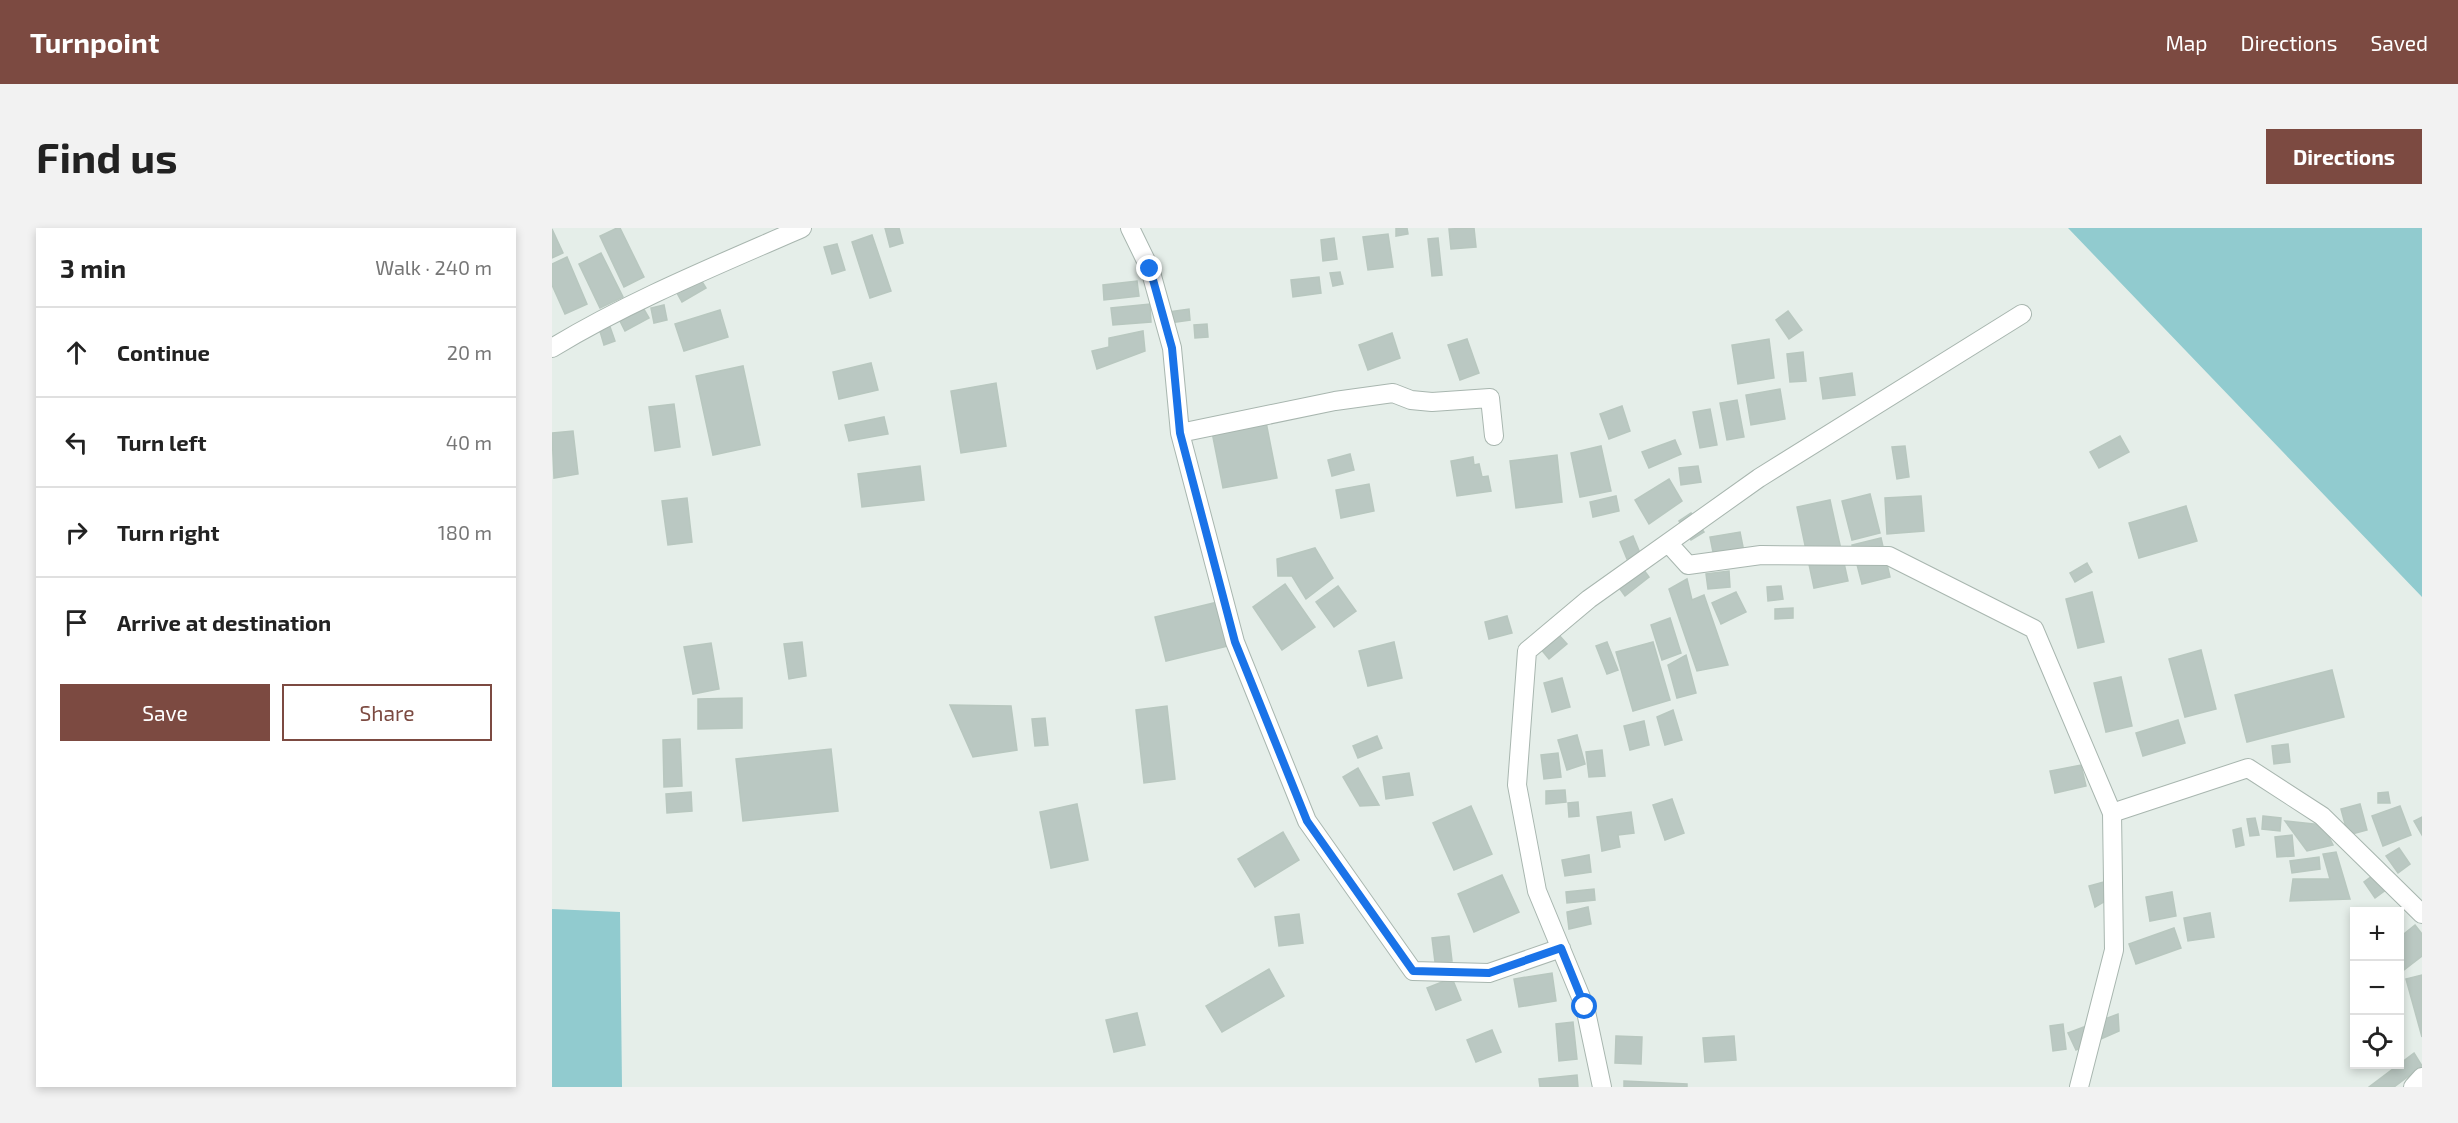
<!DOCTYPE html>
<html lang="en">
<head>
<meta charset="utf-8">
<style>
  body { margin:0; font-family:"Exo 2",sans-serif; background:#f2f2f2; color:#222 }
  .controls { position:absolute; right:18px; bottom:18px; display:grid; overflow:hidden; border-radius:0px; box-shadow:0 3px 9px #0003 }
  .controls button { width:54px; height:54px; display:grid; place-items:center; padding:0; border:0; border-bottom:2px solid #e0e0e0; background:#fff; color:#222; font:30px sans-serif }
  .stop { position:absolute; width:18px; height:18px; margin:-14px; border:4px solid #1a73e8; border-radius:50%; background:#fff }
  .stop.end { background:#1a73e8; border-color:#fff; box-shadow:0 2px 6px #0008 }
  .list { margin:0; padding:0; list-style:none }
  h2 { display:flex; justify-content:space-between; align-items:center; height:78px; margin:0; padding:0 24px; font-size:26px }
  h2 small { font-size:20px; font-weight:400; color:#767676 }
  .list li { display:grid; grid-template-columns:39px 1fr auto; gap:18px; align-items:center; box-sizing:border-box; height:90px; padding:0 24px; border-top:2px solid #e0e0e0 }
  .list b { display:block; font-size:22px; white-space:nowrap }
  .list em { font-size:20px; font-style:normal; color:#767676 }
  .actions { display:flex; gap:12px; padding:18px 24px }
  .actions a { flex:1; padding:14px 0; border:2px solid #7c4a41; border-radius:0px; text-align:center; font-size:21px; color:#7c4a41 }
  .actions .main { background:#7c4a41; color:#fff }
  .icon { flex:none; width:33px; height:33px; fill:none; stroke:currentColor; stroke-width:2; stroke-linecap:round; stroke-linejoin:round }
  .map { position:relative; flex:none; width:1870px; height:859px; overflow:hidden; border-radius:0px }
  header { display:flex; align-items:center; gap:36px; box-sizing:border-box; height:84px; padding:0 30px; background:#7c4a41; color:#fff }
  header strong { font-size:28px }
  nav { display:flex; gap:33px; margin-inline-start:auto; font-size:21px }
  .intro { display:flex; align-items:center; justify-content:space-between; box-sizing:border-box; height:144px; padding:0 36px }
  h1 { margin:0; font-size:42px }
  .button { padding:15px 27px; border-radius:0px; background:#7c4a41; color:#fff; font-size:21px; font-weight:700 }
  main { display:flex; gap:36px; padding:0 36px }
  aside { flex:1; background:#fff; border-radius:0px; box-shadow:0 3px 9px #0003 }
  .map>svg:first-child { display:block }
</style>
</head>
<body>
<header>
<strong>Turnpoint</strong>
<nav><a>Map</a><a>Directions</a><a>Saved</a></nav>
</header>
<div class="intro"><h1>Find us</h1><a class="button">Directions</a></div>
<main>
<aside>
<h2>3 min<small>Walk · 240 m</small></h2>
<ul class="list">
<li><svg class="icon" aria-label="ahead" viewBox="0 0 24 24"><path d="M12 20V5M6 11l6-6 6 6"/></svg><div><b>Continue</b></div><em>20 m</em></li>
<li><svg class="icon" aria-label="left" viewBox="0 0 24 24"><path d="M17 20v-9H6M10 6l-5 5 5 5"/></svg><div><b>Turn left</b></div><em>40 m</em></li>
<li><svg class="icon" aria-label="right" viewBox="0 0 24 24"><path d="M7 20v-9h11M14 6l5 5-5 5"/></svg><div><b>Turn right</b></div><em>180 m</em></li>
<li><svg class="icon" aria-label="arrive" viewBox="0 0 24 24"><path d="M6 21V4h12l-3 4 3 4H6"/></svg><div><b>Arrive at destination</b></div></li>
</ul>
<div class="actions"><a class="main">Save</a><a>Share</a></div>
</aside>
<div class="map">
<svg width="1870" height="859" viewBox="0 0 1870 859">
  <rect width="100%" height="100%" fill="#e5eee9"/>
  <path fill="#91cbcf" d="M1516,0H1870V369Z
    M0,681L68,684L70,859H0Z"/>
  <path fill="#bac8c2" stroke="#b8c7bf" stroke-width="1.5" d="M65,0H68L92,49L72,59L48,8Z
    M333,0H347L351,15L338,19Z
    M844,0H855L856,6L844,8Z
    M922,0L924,19L899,21L897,1Z
    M0,1L11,25L0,30Z
    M836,6L841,39L816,42L811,9Z
    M320,7L339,63L318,70L300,14Z
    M782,10L785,31L771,33L769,12Z
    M886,10L890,47L880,48L876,11Z
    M285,16L293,42L280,46L272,19Z
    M49,25L71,69L48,80L27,36Z
    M15,29L35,76L13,86L0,57V36Z
    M788,44L791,56L781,58L778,45Z
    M767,49L769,65L741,69L739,52Z
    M149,52L154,60L130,74L125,65Z
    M585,53L587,68L552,72L551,57Z
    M598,76L599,94L561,97L559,80Z
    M112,77L115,92L102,95L99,80Z
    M90,78L97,90L73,103L67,91Z
    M637,81L638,92L618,95L617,84Z
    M168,82L176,109L132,123L123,96Z
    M1236,83L1250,102L1237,111L1224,92Z
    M57,96L63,113L52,117L47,100Z
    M655,96L656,109L643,110L642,97Z
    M591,103L593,123L545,141L540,123L557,119V110Z
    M840,105L848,130L816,142L807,117Z
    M915,111L927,145L908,152L896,117Z
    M1217,111L1222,150L1186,156L1180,117Z
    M1251,124L1254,153L1238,154L1235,126Z
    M319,135L326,162L287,171L281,144Z
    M191,138L208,217L161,227L144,148Z
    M1300,145L1303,167L1271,171L1268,150Z
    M444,155L454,218L409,225L399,163Z
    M1228,161L1233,191L1199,197L1194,167Z
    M1185,172L1192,209L1175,212L1168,175Z
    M122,176L128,219L103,223L97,179Z
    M1070,178L1078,203L1057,211L1048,186Z
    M1158,181L1165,217L1148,220L1141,184Z
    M332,189L336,206L297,213L293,197Z
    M714,194L725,250L671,260L660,204Z
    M21,203L26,246L2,250L0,205Z
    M1568,208L1577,224L1547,240L1538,224Z
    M1123,212L1129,226L1097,240L1090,224Z
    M1049,218L1059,263L1028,269L1019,225Z
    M1353,218L1357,249L1345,251L1340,219Z
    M798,226L802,242L780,248L776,232Z
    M1005,227L1010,274L964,280L958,233Z
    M921,229L922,237L927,236L930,249L936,248L939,263L905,268L899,233Z
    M368,238L372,272L310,279L306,246Z
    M1146,238L1149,254L1129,257L1127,240Z
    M1117,251L1130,273L1097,296L1083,272Z
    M817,256L822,283L789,290L784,262Z
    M1318,266L1328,305L1300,312L1290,273Z
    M1064,268L1067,283L1041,289L1038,274Z
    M1369,268L1372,303L1335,306L1333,270Z
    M135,270L140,314L116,317L110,273Z
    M1278,272L1296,353L1262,360L1245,279Z
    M1634,278L1645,313L1587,330L1577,295Z
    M1139,285L1152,304L1139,312L1127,293Z
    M1188,304L1192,324L1162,329L1158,309Z
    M1081,308L1088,325L1075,331L1068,314Z
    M1329,310L1338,349L1310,356L1300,317Z
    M763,320L781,350L754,371L740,348H726L725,331Z
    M1535,335L1540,344L1523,354L1518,345Z
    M1089,338L1097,349L1073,368L1065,357Z
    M1177,343L1178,359L1156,361L1154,346Z
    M1135,351L1140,372L1152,367L1176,437L1145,443L1117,361Z
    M733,356L763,399L730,422L701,379Z
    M786,358L804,383L782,399L764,374Z
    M1229,358L1231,371L1216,373L1215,359Z
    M1184,364L1194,384L1169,396L1160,375Z
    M1540,364L1552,414L1526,420L1514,371Z
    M670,373L680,417L614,433L603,389Z
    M1241,380V390L1223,391V381Z
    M955,388L960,405L937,411L933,394Z
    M1118,390L1129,425L1110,432L1099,397Z
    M1006,406L1015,416L997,431L988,420Z
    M250,414L254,448L237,451L232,416Z
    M842,414L850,450L816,458L807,423Z
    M1055,414L1066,442L1055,446L1044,418Z
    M1101,414L1118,472L1081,483L1064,424Z
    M159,415L167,461L141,466L132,419Z
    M1649,422L1664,481L1633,489L1617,431Z
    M1134,427L1144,465L1125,470L1116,437Z
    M1780,442L1792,489L1695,514L1683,467Z
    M1569,449L1580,498L1554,504L1542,455Z
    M1010,450L1018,479L1000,484L992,455Z
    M190,470V500L146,501V471Z
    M398,477L459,478L465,522L421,529Z
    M615,478L623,551L592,555L584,482Z
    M1121,482L1130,512L1113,517L1105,489Z
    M493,490L496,517L483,518L480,491Z
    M1626,492L1633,515L1591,528L1584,505Z
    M1092,493L1097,517L1078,522L1072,498Z
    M1025,507L1033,536L1015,542L1006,512Z
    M825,508L830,520L806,530L801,518Z
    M128,511L130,558L112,559L111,512Z
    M1736,516L1738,534L1722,536L1720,518Z
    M279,521L286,583L191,593L184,531Z
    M1050,522L1053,548L1037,549L1034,524Z
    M1006,525L1009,549L992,551L989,527Z
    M1529,537L1534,558L1503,565L1498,543Z
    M806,540L827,577L808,578L791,549Z
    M857,545L861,567L834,571L831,549Z
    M1013,562L1014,574L994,576V563Z
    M139,564L140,583L115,585L114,566Z
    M1836,564L1838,575H1826V565Z
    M1120,571L1132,605L1113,612L1101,577Z
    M1026,574L1027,588L1017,589L1016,575Z
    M525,576L536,632L499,640L488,584Z
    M1808,576L1815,602L1796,607L1789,581Z
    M919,578L940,626L902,642L881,595Z
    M1848,578L1859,607L1831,618L1820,588Z
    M1079,584L1082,605L1066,607L1068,619L1050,623L1045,589Z
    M1711,588L1729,590L1728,603L1710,601Z
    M1870,589V607L1862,593Z
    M1703,590L1707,607L1698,608L1695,591Z
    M1733,593L1771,597L1781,617L1755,623Z
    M1689,600L1692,617L1684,619L1681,602Z
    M731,604L747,632L703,659L686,631Z
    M1740,607L1742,628L1725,629L1723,609Z
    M1847,620L1858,636L1846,645L1834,628Z
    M1784,624L1798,671L1738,673L1741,651H1778L1771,626Z
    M1037,627L1039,644L1013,648L1010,632Z
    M1767,629L1768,641L1740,645L1738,633Z
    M1824,645L1835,661L1823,670L1812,654Z
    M950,647L967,684L922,704L906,666Z
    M1552,654L1557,671L1543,679L1537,658Z
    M1042,661L1043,672L1015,675L1014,664Z
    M1620,664L1624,688L1598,693L1594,669Z
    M1036,679L1039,696L1017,701L1015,684Z
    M1658,685L1662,709L1636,713L1632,690Z
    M747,686L751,715L727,718L723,689Z
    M1863,697L1870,706V728L1848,745V709Z
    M1622,700L1629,720L1584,736L1577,716Z
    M897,708L900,733L883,734L880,710Z
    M717,741L732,768L670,804L654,778Z
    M1000,745L1004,773L967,779L962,751Z
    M1870,747V809L1854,751Z
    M900,750L909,772L884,782L875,760Z
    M585,785L593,817L562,824L554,792Z
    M1566,786L1567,803L1524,822L1516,805Z
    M1021,794L1025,831L1007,833L1004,796Z
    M1511,796L1514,821L1501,823L1498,798Z
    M940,802L949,824L924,834L915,812Z
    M1064,808L1090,809L1089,836L1063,835Z
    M1182,808L1184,832L1153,834L1151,810Z
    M1862,825L1870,838L1842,859H1817Z
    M1025,847L1026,859H988L987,851Z
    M1072,853L1135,856V859H1072Z"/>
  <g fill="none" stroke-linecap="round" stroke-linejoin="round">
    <defs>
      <path id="street" d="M578,0L598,41L620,120L628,205L683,414L755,593L861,743L937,745L1009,720
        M0,120C79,72 166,37 250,0
        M628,205L783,173L841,165L859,172L880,174L938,170L942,208
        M1117,316L1136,337L1209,327L1337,328L1482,401L1560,585L1562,722L1527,859
        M1560,585L1696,540L1770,588L1870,686
        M1050,859L1033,779L985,663L965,557L975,423L1037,371L1207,250L1470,86
        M1861,859L1870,849"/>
    </defs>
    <use href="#street" stroke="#a8b6af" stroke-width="20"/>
    <use href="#street" stroke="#fff" stroke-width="18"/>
  </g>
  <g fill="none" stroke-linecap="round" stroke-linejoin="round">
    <path stroke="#1a73e8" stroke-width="8" d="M598,41L620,120L628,205L683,414L755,593L861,743L937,745L1009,720L1033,779"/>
  </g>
</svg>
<div class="controls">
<button>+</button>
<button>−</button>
<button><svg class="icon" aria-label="locate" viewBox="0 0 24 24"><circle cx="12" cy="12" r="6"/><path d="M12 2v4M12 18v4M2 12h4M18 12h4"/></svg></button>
</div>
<div class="stop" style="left:1033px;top:779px"></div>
<div class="stop end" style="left:598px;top:41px"></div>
</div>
</main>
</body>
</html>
